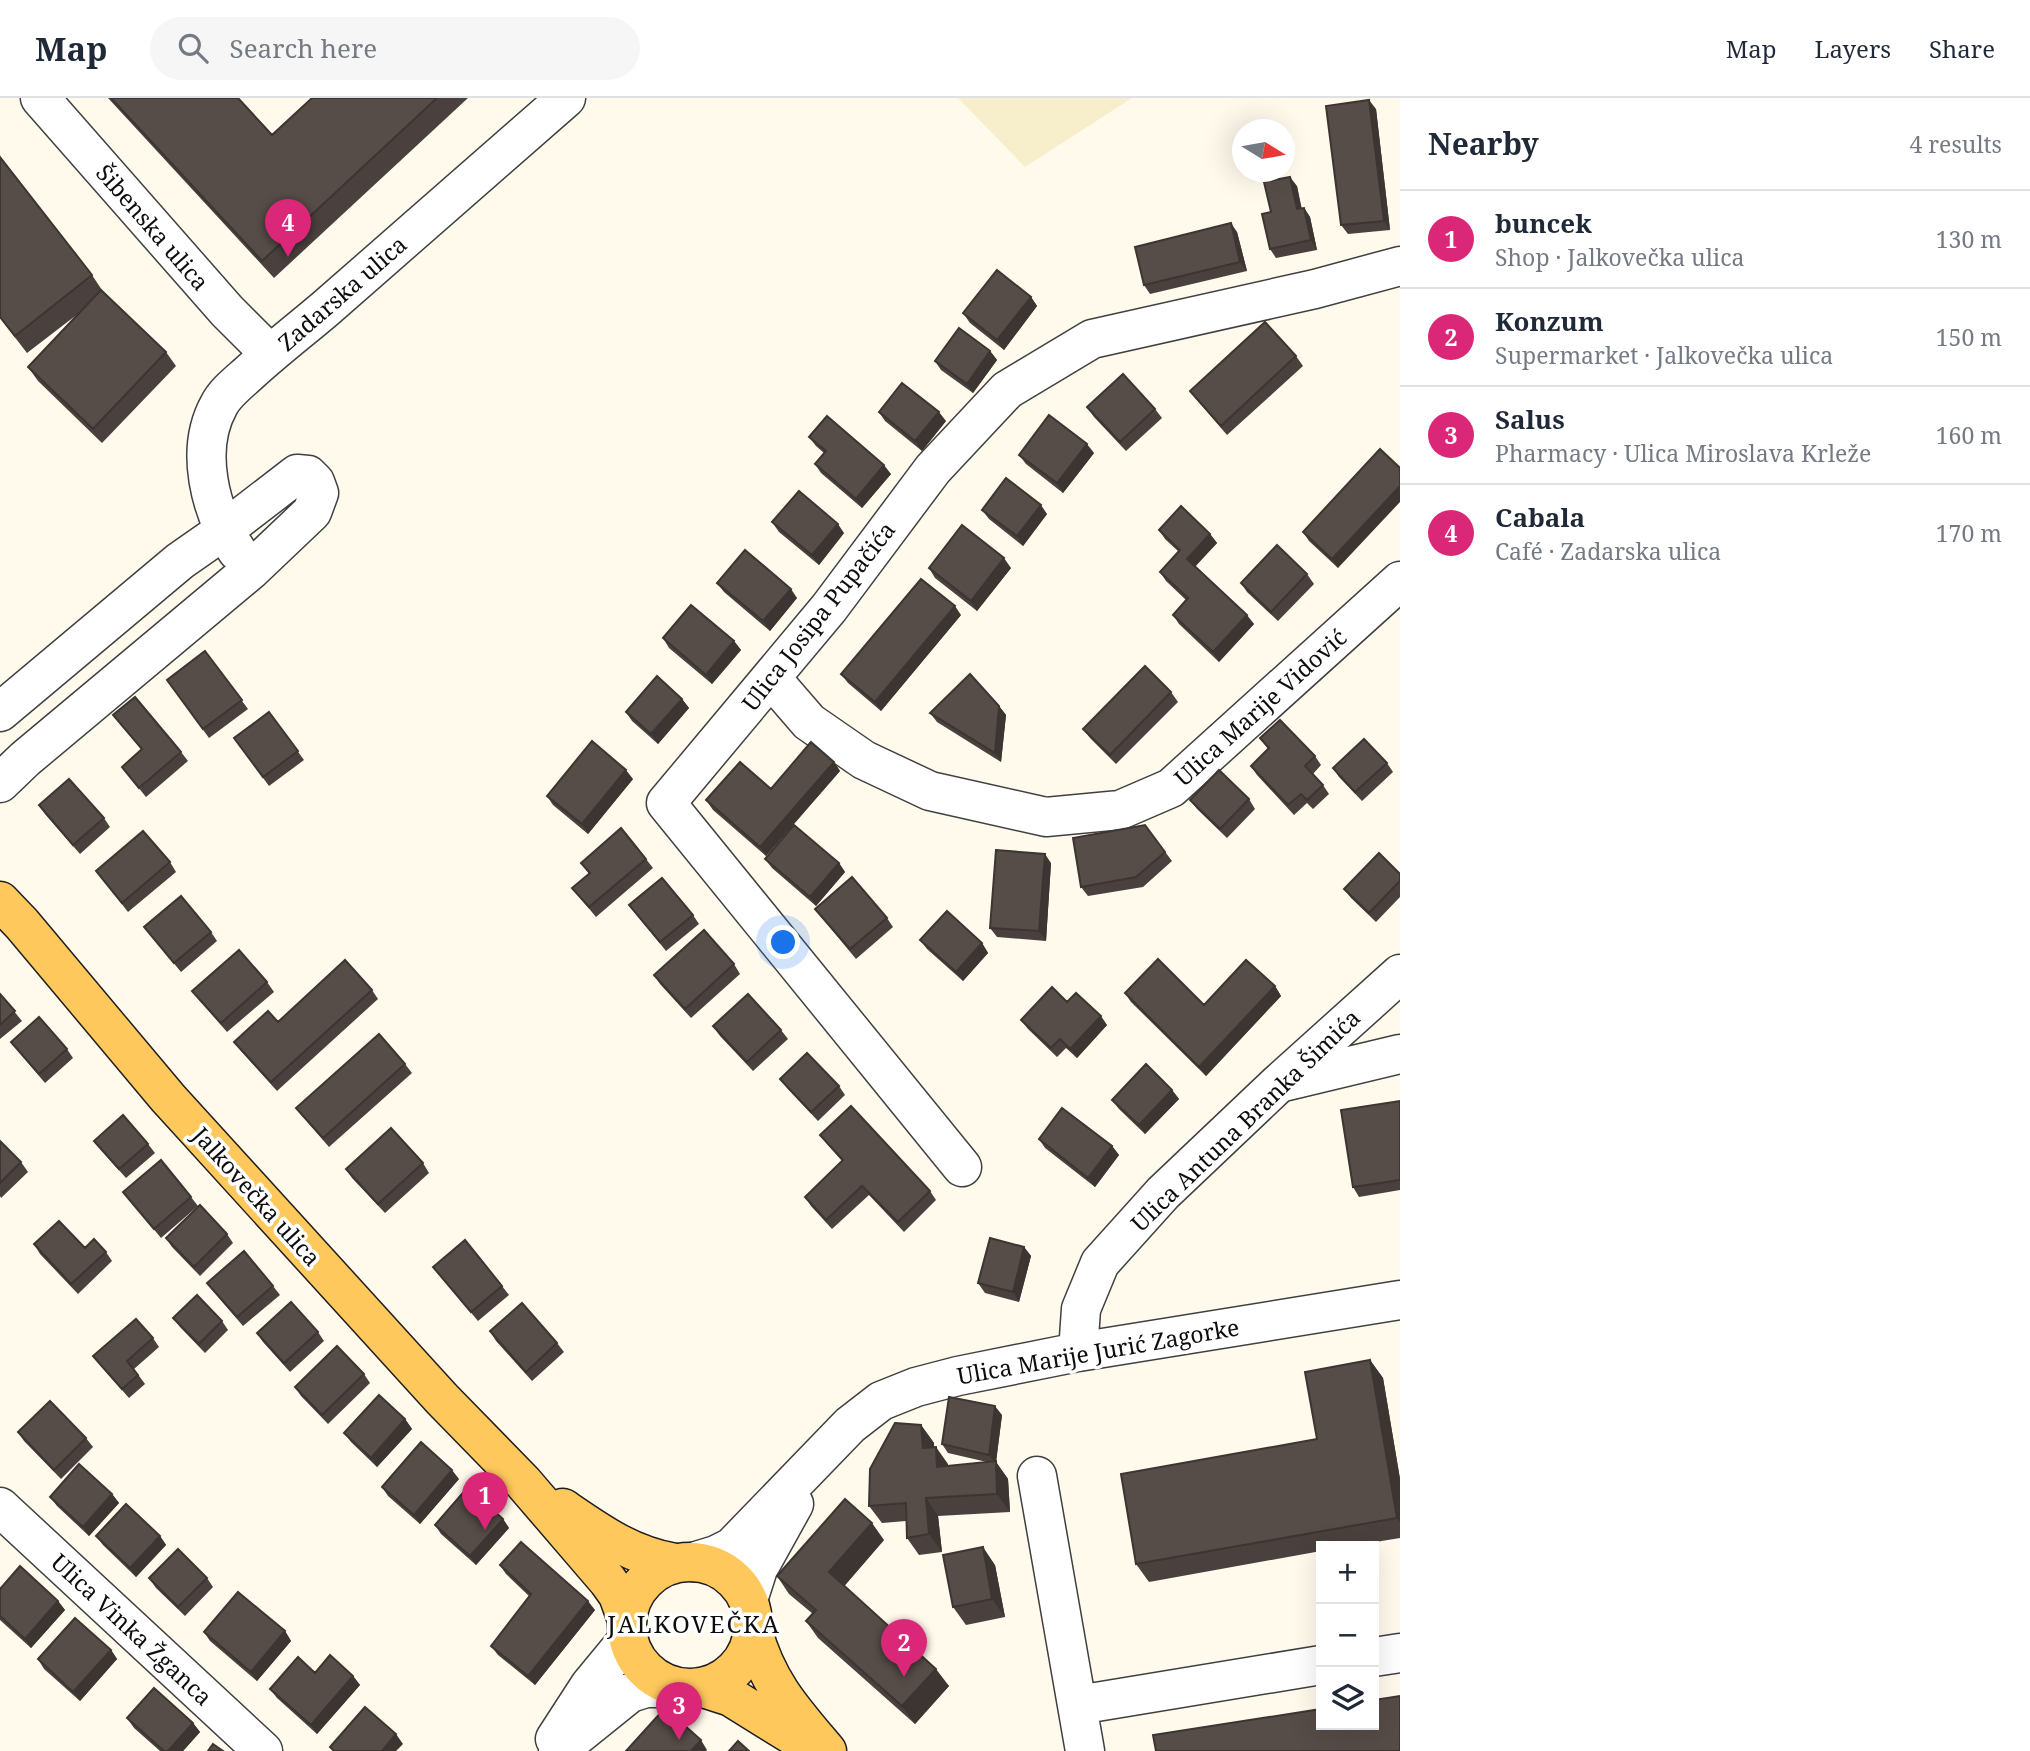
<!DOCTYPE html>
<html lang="en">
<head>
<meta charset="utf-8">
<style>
  body { margin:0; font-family:"Noto Serif",serif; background:#f6f6f7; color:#1f2937 }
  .controls { position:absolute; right:21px; bottom:21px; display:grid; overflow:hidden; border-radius:0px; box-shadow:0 7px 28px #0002 }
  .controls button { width:63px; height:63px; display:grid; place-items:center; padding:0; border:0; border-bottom:2px solid #e0e1e3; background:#fff; color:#1f2937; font:35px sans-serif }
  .compass { position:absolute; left:1232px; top:21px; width:63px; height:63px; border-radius:50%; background:#fff; box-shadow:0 7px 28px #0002; rotate:101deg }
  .you { position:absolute; left:784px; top:845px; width:24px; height:24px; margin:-18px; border:5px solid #fff; border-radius:50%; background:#1a73e8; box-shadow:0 0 0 10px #1a73e833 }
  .badge { display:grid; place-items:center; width:46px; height:46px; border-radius:50%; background:#db2777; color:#fff; font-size:23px; font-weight:700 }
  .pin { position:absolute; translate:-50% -58px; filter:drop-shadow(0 2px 4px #0008) }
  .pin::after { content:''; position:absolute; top:37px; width:24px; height:21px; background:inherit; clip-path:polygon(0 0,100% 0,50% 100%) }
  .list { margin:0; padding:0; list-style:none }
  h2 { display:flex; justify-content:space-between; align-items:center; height:91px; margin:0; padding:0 28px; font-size:30px }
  h2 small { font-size:23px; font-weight:400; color:#747a83 }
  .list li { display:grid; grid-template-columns:46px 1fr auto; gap:21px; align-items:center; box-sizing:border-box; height:98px; padding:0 28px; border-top:2px solid #e0e1e3 }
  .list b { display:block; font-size:26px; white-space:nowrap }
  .list p { margin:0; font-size:23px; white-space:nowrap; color:#747a83 }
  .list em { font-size:23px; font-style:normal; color:#747a83 }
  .icon { flex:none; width:38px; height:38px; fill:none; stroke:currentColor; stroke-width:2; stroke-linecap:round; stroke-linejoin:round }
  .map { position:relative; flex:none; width:1400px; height:1653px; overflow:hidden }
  header { display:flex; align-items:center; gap:42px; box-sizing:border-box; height:98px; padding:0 35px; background:#fff; border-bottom:2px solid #e0e1e3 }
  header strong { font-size:33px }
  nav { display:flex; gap:38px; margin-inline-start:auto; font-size:24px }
  .search { width:490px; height:63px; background:#f6f6f7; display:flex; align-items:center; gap:18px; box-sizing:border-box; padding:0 24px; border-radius:38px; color:#747a83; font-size:26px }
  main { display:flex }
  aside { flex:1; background:#fff }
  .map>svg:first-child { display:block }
</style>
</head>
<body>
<header>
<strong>Map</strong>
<div class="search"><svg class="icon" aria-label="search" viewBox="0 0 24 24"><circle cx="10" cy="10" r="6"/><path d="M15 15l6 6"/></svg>Search here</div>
<nav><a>Map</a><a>Layers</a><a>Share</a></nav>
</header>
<main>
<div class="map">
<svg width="1400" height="1653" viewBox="0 0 1400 1653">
  <rect width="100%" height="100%" fill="#fffaec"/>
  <path fill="#f7efcb" d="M958,0H1132L1025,69Z"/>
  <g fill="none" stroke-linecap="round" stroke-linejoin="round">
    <defs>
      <path id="minor" d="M40,0L227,213L270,256
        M237,453C210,414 194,352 219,307C225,295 238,285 248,276C273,253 299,233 325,211C406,141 486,70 566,0
        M771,580L809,624L864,662L930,693L1046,719L1120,712L1171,690L1400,483
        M0,614L180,463L223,433L297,376L308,377L315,384L319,395L312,414L251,472L25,661L0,685
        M1283,984L1400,956
        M962,1069L666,705L829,510L933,371L1007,292L1092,241L1315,191L1400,168
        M1078,1254L1081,1211L1100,1165L1163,1095L1279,985L1400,876
        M1037,1378L1085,1653
        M0,1409L263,1653
        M693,1464L716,1457L732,1449L850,1327L881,1303L916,1289L958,1278L1078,1254L1400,1202
        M748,1502L758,1471L794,1406
        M1374,1559L1400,1555
        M1078,1607L1321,1567
        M555,1641L590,1587L628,1541
        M558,1653L630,1595L646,1590H681"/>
      <path id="major" d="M0,803L22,826L168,1000L442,1301L523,1384L608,1483L618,1497L627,1522
        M563,1410C601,1436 630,1457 675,1465
        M627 1527a63 63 0 1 1 126 0a63 63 0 1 1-126 0Z
        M753,1533C767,1585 793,1613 827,1653
        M700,1589L731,1599L805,1645"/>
    </defs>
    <use href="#minor" stroke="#404040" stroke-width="41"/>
    <use href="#major" stroke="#1e1e1e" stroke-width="41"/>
    <use href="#minor" stroke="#fff" stroke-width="38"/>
    <use href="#major" stroke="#ffc85c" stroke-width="38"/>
  </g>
  <path fill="#4a413e" d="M108,0H238L272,37L312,0H468L274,180Z
    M1376,11L1390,132L1348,136L1341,127Z
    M0,59L92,177L104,195L166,254L176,268L102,345L38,283L28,269L83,212L27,255L0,220Z
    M1297,88L1301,110H1304L1310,119L1317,152L1276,160L1270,151L1271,114Z
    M1237,134L1247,173L1150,196L1144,187Z
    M1031,199L1037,208L1004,252L970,225L963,215Z
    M990,253L997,262L973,295L941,272L935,263Z
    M1296,258L1303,268L1227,337L1197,302L1190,293Z
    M1087,309L1155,311L1162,320L1126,353L1094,319Z
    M879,314L946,323L922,353L885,323Z
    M809,339L891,376L862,410L821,375L815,366L824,355L816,348Z
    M1380,351L1338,470L1309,443L1303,434Z
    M1094,355L1063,395L1026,366L1019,357Z
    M982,412L1047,416L1023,448L989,421Z
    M772,424L844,435L819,467L779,434Z
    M1159,432L1210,436L1217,445L1195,468L1254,526L1219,564L1179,526L1173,517L1186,502L1166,483L1160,474L1179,454L1165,441Z
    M929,470H1011L977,513L935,480Z
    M1307,476L1314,486L1278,523L1247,494L1241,485Z
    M717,485L797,500L770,533L724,494Z
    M961,517L881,613L848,585L841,576Z
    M663,540L734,543L741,552L712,586L669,550Z
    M205,553L248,611L209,640L167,582Z
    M1171,594L1178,604L1116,666L1090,640L1083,631Z
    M682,601L689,610L658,646L632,623L626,614Z
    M999,608L1006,617L1001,664L937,624L930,615Z
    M269,614L304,662L269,688L234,640Z
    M113,617L181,654L188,663L146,699L122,669L142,652Z
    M1260,640L1315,658L1321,667L1313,676L1323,687L1329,696L1313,711L1307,705L1294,717L1257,677L1251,668L1268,651Z
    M834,664L840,673L766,758L713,712L706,702L771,691Z
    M1387,665L1393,674L1362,703L1339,679L1333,670Z
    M633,681L588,736L553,707L547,698Z
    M1249,701L1255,711L1227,740L1197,711L1190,702Z
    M39,707L104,720L110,729L80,756L45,716Z
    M1145,727L1172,763L1143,789L1088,798L1081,789Z
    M646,761L653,770L596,819L572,790L589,776L581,765Z
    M765,761L839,765L845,774L816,808L772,770Z
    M170,764L176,774L128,814L96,773Z
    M1051,765L1046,843L997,839L990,830Z
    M1400,776V799L1376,824L1351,800L1344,791Z
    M629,807L693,817L699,826L666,853Z
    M815,811L887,820L893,829L856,861L822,820Z
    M144,829L211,834L217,843L181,874Z
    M920,842L982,845L988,855L963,883L927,851Z
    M734,866L740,876L691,920L660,886L654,877Z
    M267,884L274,894L227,934L199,902L192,893Z
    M1275,888L1281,898L1206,978L1131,904L1125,895L1204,907Z
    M372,892L378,901L277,993L241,953L234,944L278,924Z
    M0,896L22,923L0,941Z
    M1067,904L1107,927L1077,960L1066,950L1057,959L1028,931L1021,922Z
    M713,928L781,932L788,941L753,973L720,938Z
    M11,944L67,951L73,960L45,985L18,953Z
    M405,966L412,975L329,1049L303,1019L296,1010Z
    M780,981L839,988L845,997L818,1023L787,990Z
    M1172,992L1179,1001L1145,1036L1119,1011L1112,1002Z
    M1400,1003V1092L1359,1099L1353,1089Z
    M820,1037L930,1093L936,1102L904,1134L869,1097L832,1131L811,1108L805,1099L842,1063L827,1046Z
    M1039,1041L1112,1048L1119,1057L1095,1089L1045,1050Z
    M0,1043L21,1064L28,1074L1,1100L0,1098Z
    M94,1043L148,1046L155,1055L126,1080L101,1052Z
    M423,1065L429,1075L385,1115L352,1080L346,1071Z
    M123,1094L191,1099L198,1108L161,1140Z
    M227,1136L233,1145L200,1178L172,1149L166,1140Z
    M34,1146L106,1154L112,1163L78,1196L40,1156Z
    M1024,1149L1031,1158L1019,1204L985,1195L978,1185Z
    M433,1169L502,1188L509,1197L478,1223Z
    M207,1185L273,1188L280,1197L243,1228L214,1194Z
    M173,1220L222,1223L228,1232L205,1255L180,1229Z
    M490,1233L557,1245L564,1254L532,1283L496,1243Z
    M318,1234L324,1243L290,1274L263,1244L257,1235Z
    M153,1240L159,1249L134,1271L145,1286L129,1300L100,1267L93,1258Z
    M1370,1262L1383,1280L1400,1381V1440L1351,1448H1321V1453L1149,1484L1136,1466L1317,1341Z
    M364,1276L370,1285L328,1326L301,1298L295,1289Z
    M1002,1317L996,1364L1008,1381L1010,1414L938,1418L942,1454L919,1457L907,1440L906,1423L882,1425L869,1408L921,1327L934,1345V1349L948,1368L987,1364L948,1355L942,1346Z
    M405,1321L412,1331L377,1369L351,1344L344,1335Z
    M18,1334L86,1340L93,1349L61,1381L24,1343Z
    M459,1381L420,1426L388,1398L382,1389Z
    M112,1396L119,1405L89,1438L57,1408L50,1399Z
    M503,1421L509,1430L476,1467L441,1436L435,1427Z
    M96,1438H160L166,1447L136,1479L103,1447Z
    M884,1442L844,1488L949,1588L915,1626L818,1540L806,1523L813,1516L789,1496L777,1478Z
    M500,1467L595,1512L535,1587L498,1557L491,1548L529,1498L506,1476Z
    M995,1467L1005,1519L966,1527L953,1509Z
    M149,1480H207L213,1489L185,1518L156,1490Z
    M0,1491L58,1503L65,1512L31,1550L0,1522Z
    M285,1533L291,1543L257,1583L210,1543L204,1534Z
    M111,1552L117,1561L80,1603L44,1571L38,1561Z
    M353,1578L360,1587L317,1636L277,1600L270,1591Z
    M127,1620L193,1625L200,1634L183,1653H160L134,1630Z"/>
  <path fill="#3c3532" d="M1369,2L1376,11L1390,132L1384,123Z
    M1290,79L1297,88L1304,121L1297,111Z
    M1304,110L1310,119L1317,152L1311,142Z
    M1231,125L1237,134L1247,173L1240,164Z
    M1031,199L1037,208L1004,252L997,242Z
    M990,253L997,262L973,295L967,286Z
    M939,314L946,323L922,353L915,343Z
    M1087,346L1094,355L1063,395L1057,385Z
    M884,367L891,376L862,410L856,401Z
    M1400,388V404L1338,470L1332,461Z
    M1041,407L1047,416L1023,448L1017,438Z
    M838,426L844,435L819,467L812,457Z
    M1210,436L1217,445L1194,470L1187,461Z
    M1004,460L1011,470L977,513L971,503Z
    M791,491L797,500L770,533L763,523Z
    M955,508L961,517L881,613L875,604Z
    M1247,517L1254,526L1219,564L1213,554Z
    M734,543L741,552L712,586L706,577Z
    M682,601L689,610L658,646L651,636Z
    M999,608L1006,617L1001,664L995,655Z
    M834,664L840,673L766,758L760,749Z
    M626,672L633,681L588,736L582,726Z
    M1045,756L1051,765L1046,843L1039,833Z
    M839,765L845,774L816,808L810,799Z
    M982,845L988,855L963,883L956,874Z
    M1275,888L1281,898L1206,978L1199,969Z
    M1101,918L1107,927L1077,960L1070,951Z
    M1172,992L1179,1001L1145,1036L1139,1027Z
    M1112,1048L1119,1057L1095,1089L1088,1080Z
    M1024,1149L1031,1158L1019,1204L1013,1194Z
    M1370,1262L1383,1280L1400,1381V1424L1397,1420Z
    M995,1308L1002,1317L996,1364L1008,1381L1010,1414L997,1396L996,1366L989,1357Z
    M405,1321L412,1331L377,1369L371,1360Z
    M921,1327L934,1345L935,1367L923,1350Z
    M936,1349L948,1366L949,1386L937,1369Z
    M452,1372L459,1381L420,1426L414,1417Z
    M112,1396L119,1405L89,1438L83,1429Z
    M926,1400L938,1418L942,1454L929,1436Z
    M503,1421L509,1430L476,1467L470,1458Z
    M872,1425L884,1442L841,1492L829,1474Z
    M160,1438L166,1447L136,1479L130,1470Z
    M983,1449L995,1467L1005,1519L992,1501Z
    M58,1503L65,1512L31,1550L25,1541Z
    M588,1503L595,1512L535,1587L528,1578Z
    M285,1533L291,1543L257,1583L251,1574Z
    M111,1552L117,1561L80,1603L73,1594Z
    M936,1571L949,1588L915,1626L902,1608Z
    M353,1578L360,1587L317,1636L311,1627Z
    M193,1625L200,1634L183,1653H168Z
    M396,1636L403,1646L396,1653H382Z
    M701,1642L707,1652L706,1653H691Z"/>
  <path fill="#564c48" stroke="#3c3532" stroke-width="2" d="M111,0H238L272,37L312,0H437L262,163Z
    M1369,2L1384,123L1341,127L1326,8Z
    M0,59L92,177L15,238L0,219Z
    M1290,79L1297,111L1304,110L1311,142L1270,151L1262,116L1271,114L1264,84Z
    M1231,125L1240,164L1144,187L1135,149Z
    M997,172L1031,199L997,242L963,215Z
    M101,192L166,254L93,331L28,269Z
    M1265,224L1296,258L1221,328L1190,293Z
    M959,230L990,253L967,286L935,263Z
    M1123,276L1155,311L1120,344L1087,309Z
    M902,285L939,314L915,343L879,314Z
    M1049,317L1087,346L1057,385L1019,357Z
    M827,318L884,367L856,401L815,366L826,353L809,339Z
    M1380,351L1400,370V388L1332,461L1303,434Z
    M1006,380L1041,407L1017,438L982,412Z
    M799,393L838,426L812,457L772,424Z
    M1181,408L1210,436L1187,461L1247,517L1213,554L1173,517L1188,500L1160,474L1180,452L1159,432Z
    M962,427L1004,460L971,503L929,470Z
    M1277,447L1307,476L1271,514L1241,485Z
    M745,452L791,491L763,523L717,485Z
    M921,481L955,508L875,604L841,576Z
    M691,507L734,543L706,577L663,540Z
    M205,553L242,602L203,631L167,582Z
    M1145,568L1171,594L1110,657L1083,631Z
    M970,576L999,608L995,655L930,615Z
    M657,578L682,601L651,636L626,614Z
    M135,599L181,654L139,690L122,669L142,651L113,617Z
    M269,614L298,653L263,679L234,640Z
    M1280,622L1315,658L1305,668L1323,687L1307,702L1301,696L1288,707L1251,668L1269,650L1260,640Z
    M1364,641L1387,665L1355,694L1333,670Z
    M592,643L626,672L582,726L547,698Z
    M811,644L834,664L760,749L706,702L740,664L771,691Z
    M1219,672L1249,701L1220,731L1190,702Z
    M69,681L104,720L73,747L39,707Z
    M794,727L839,765L810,799L765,761Z
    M1145,727L1165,754L1136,779L1081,789L1073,740Z
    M621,730L646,761L589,809L572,790L590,775L581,765Z
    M143,733L170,764L122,805L96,773Z
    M996,752L1045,756L1039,833L990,830Z
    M1379,755L1400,776V783L1369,815L1344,791Z
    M852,779L887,820L850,851L815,811Z
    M662,780L693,817L660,844L629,807Z
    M181,798L211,834L174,865L144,829Z
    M947,813L982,845L956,874L920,842Z
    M704,832L734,866L685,911L654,877Z
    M239,852L267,884L221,925L192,893Z
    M1158,861L1204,907L1246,862L1275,888L1199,969L1125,895Z
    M345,862L372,892L271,984L234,944L268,913L278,924Z
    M1052,889L1067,904L1076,895L1101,918L1070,951L1060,941L1051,950L1021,922Z
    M0,896L15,913L0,927Z
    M748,896L781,932L747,964L713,928Z
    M39,919L67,951L39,976L11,944Z
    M379,936L405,966L323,1040L296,1010Z
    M807,955L839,988L811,1014L780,981Z
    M1146,966L1172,992L1139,1027L1112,1002Z
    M1400,1003V1082L1353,1089L1341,1012Z
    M851,1008L930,1093L898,1124L862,1088L826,1122L805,1099L843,1062L820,1037Z
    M1062,1010L1112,1048L1088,1080L1039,1041Z
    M123,1017L148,1046L119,1071L94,1043Z
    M391,1030L423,1065L378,1106L346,1071Z
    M0,1043L21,1064L0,1085Z
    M161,1062L191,1099L154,1131L123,1094Z
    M200,1107L227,1136L194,1169L166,1140Z
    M59,1123L85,1150L94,1141L106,1154L71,1186L34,1146Z
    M990,1140L1024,1149L1013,1194L978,1185Z
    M465,1142L502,1188L471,1214L433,1169Z
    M244,1153L273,1188L237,1219L207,1185Z
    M197,1197L222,1223L199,1246L173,1220Z
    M291,1204L318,1234L284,1265L257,1235Z
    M522,1205L557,1245L526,1274L490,1233Z
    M136,1221L153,1240L127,1263L138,1277L122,1291L93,1258Z
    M337,1248L364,1276L322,1317L295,1289Z
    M1370,1262L1397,1420L1136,1466L1121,1376L1317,1341L1305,1274Z
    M379,1297L405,1321L371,1360L344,1335Z
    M949,1299L995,1308L989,1357L942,1346Z
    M50,1303L86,1340L54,1372L18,1334Z
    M895,1325L921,1327L923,1350L936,1349L937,1369L996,1363L997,1396L926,1400L929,1436L907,1440L906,1405L869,1408L870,1371Z
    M421,1344L452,1372L414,1417L382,1389Z
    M79,1366L112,1396L83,1429L50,1399Z
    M468,1389L503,1421L470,1458L435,1427Z
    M845,1401L872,1425L829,1474L936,1571L902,1608L806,1523L816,1512L777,1478Z
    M126,1406L160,1438L130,1470L96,1438Z
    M521,1444L588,1503L528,1578L491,1548L531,1496L500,1467Z
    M983,1449L992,1501L953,1509L943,1457Z
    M178,1451L207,1480L178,1509L149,1480Z
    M20,1468L58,1503L25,1541L0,1518V1491Z
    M238,1494L285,1533L251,1574L204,1534Z
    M75,1520L111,1552L73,1594L38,1561Z
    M330,1557L353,1578L311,1627L270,1591L298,1559L315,1575Z
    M154,1590L193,1625L168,1653H164L127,1620Z
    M1400,1598V1653H1156L1153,1637L1321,1611V1627H1374V1602Z
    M365,1609L396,1636L382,1653H334L330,1649Z
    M665,1610L701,1642L691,1653H626Z
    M738,1643L749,1653H729Z
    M213,1646L223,1653H208Z"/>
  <g text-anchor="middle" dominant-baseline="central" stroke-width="7" stroke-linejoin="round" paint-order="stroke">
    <g font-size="23" fill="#0d0d0d" stroke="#fff">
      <text transform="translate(153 129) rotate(49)">Šibenska ulica</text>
      <text transform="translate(342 195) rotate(-41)">Zadarska ulica</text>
      <text transform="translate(818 518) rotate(-52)">Ulica Josipa Pupačića</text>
      <text transform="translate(1260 609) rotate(-42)">Ulica Marije Vidović</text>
      <text transform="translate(1245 1022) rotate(-44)">Ulica Antuna Branka Šimića</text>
      <text transform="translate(257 1098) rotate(48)">Jalkovečka ulica</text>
      <text transform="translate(1098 1253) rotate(-10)">Ulica Marije Jurić Zagorke</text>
      <text transform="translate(132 1531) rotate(43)">Ulica Vinka Žganca</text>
    </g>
    <g font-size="24" letter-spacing="2" fill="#0d0d0d" stroke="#fff">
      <text x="694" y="1525">JALKOVEČKA</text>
    </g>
  </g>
</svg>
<div class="controls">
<button>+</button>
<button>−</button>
<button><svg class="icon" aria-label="layers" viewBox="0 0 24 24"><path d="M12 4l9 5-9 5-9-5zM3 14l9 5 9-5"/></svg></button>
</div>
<svg class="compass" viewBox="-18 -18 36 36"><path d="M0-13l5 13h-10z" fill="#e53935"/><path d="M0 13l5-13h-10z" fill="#747a83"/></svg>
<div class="you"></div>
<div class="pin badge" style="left:485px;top:1432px">1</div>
<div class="pin badge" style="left:904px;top:1579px">2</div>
<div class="pin badge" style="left:679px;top:1642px">3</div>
<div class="pin badge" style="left:288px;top:159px">4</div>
</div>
<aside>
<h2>Nearby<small>4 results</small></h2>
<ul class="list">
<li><span class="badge">1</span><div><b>buncek</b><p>Shop · Jalkovečka ulica</p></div><em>130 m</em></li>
<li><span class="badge">2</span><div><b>Konzum</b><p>Supermarket · Jalkovečka ulica</p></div><em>150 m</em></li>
<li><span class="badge">3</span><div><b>Salus</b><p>Pharmacy · Ulica Miroslava Krleže</p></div><em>160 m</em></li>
<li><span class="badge">4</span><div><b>Cabala</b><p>Café · Zadarska ulica</p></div><em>170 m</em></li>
</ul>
</aside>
</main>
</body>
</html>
